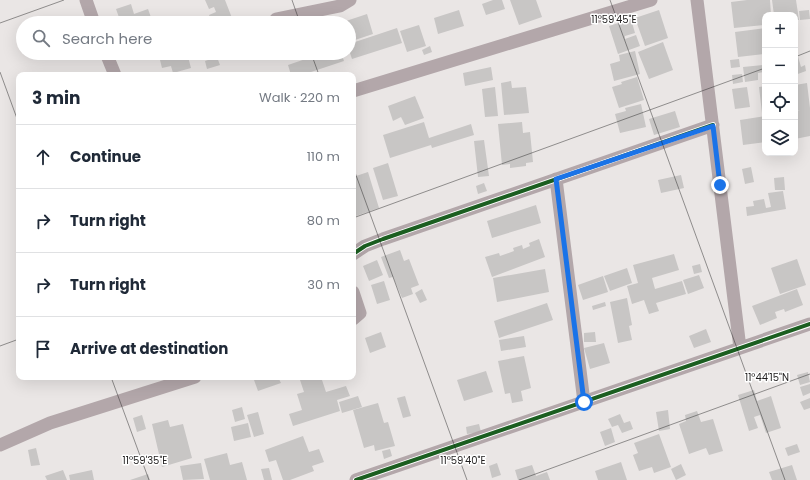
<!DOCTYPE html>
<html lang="en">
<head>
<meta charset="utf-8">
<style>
  body { margin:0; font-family:Poppins,sans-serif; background:#f6f6f7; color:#1f2937 }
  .controls { position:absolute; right:12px; top:12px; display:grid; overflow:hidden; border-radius:8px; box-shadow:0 4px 16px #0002 }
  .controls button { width:36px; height:36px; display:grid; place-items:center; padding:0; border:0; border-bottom:1px solid #e0e1e3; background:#fff; color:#1f2937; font:20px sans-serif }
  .stop { position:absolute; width:12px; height:12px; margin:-9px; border:3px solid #1a73e8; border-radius:50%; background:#fff }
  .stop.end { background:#1a73e8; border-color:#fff; box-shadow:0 1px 4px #0008 }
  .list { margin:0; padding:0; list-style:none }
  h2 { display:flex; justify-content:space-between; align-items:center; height:52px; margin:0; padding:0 16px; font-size:17px }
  h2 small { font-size:13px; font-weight:400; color:#747a83 }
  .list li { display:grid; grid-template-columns:26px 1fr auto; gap:12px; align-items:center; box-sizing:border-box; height:64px; padding:0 16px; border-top:1px solid #e0e1e3 }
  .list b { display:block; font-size:15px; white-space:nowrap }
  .list em { font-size:13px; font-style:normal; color:#747a83 }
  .icon { flex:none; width:22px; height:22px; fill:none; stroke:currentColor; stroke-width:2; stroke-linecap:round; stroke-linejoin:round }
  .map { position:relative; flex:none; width:810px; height:480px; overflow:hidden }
  .search { position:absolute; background:#fff; box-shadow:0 4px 16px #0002; left:16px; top:16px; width:340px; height:44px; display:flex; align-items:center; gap:10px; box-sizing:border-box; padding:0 14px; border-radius:22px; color:#747a83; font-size:15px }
  .panel { position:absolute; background:#fff; box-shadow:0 4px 16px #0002; left:16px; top:72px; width:340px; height:308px; border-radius:8px }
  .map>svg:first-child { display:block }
</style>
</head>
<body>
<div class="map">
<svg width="810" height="480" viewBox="0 0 810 480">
  <rect width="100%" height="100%" fill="#eae6e5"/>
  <path fill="#c8c6c5" d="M205,0H225L232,18L221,23H212L209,15L216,12L214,7L209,9Z
    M493,0H502L505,9L486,15L482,4Z
    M510,0H536L542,17L519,25Z
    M747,0H770L771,15H765V25L734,28L731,2Z
    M772,0H796L799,20H795V15H774Z
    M131,4L134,14L148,9L153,23H121L116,9Z
    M459,10L464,26L438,34L434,18Z
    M659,10L668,38L645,46L635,18Z
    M809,10L810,19L800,20L799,11Z
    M367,14L373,34L349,42V23H340Z
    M631,19L635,33L625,36V39L636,35L640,46L618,54L609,26Z
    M419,25L426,46L407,52L400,31Z
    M397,28L402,43L352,59L349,50V44Z
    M765,28V54L738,57L735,32Z
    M663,42L673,70L649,79L638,52Z
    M430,46L432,52L424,55L422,50Z
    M635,51L640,74L614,81L610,64L620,61L619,55Z
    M185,53H187L191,68L173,73L171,66L162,68L160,60Z
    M224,53H241L227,59Z
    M323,53H341L344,61L302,75H291L288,65Z
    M797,53L801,67L805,65L806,71L795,75V54Z
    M217,57L220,65L207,69L205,61Z
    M739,59L740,67L731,68L730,60Z
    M763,65L764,72L758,73V80L745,82L743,67Z
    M491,67L493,80L465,86L463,73Z
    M742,74L743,82L733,84L732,75Z
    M637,77L644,100L619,108L612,87L622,84L621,82Z
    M511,81L512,88L526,87L529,113L504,115L501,83Z
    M807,83L810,108V136L795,139V111L800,110H795V85Z
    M765,86V113H762L759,87Z
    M495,87L498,116L485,117L482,89Z
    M747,87L750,107L735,109L732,89Z
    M415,96L424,118L405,125L401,117L393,121L388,106Z
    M641,104L646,127L620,133L615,114L626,111L625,108Z
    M675,111L680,127L654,135L649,119Z
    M765,116V142L743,145L740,120Z
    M424,122L429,138L471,124L474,135L432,148L431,145L390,158L383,135Z
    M522,122L523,133L530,132L533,162L526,163V166L510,168V164L502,165L498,124Z
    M484,140L489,176L478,177L474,141Z
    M388,163L398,196L383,200L373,168Z
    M751,167L754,182L745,184L742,169Z
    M368,172L379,208L353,217V177Z
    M681,175L684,188L661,193L658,180Z
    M784,177L785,190H775L774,178Z
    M484,183L487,191L478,194L476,186Z
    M783,191L786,209L747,216L746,207L754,206L753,201L764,199L766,208L771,207L768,193Z
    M536,205L541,223L492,238L487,221Z
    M539,239L545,257L492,277L485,257L499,253L500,256L514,251L513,248L522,245L523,249L530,246L529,243Z
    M400,250L404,261L409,259L419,285L411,288L413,294L402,298L393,277L389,278L381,257Z
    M674,254L679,270L652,278L655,289L682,281L686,294L656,303L659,311L649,314L644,300L632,304L627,286L638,283L633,265Z
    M797,259L806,285L780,294L771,268Z
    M377,260L383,275L369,281L363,266Z
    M700,264L702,272L694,274L692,266Z
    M627,268L632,283L610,291L604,276Z
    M545,269L549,292L497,302L493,278Z
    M699,275L704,288L688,294L683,280Z
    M603,276L608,292L583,300L578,285Z
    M384,281L390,300L377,304L371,285Z
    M422,289L427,300L420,303L415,293Z
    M797,289L803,305L785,312L784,309L775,312L777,318L760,325L752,306Z
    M627,298L632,325L629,326L632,340L618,343L610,302Z
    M605,302L606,306L593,310L592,306Z
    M547,303L553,320L499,338L494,321Z
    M706,329L711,342L694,348L689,336Z
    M381,332L386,347L370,353L365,338Z
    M595,332L596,342H584V333Z
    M524,336L526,347L501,351L499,340Z
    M604,343L610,363L590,369L584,348Z
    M524,356L531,388L521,391L523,401L512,403L510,393L505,394L498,361Z
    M486,371L493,392L464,401L457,380Z
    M808,372L810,382L800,385L797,375Z
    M264,377H278L281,383L258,391L254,380Z
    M299,377H321L326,392L346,386L350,396L337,400L340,411L293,426L289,414L302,410L297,394L304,392Z
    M810,384V393L803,396L800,387Z
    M754,390L757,401L771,396L781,428L766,433L760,415L754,417L758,428L749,431L738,395Z
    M358,396L362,407L342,413L339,402Z
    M405,396L411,416L403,418L397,398Z
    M810,398V408L804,410L800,402Z
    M378,403L384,423L388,422L395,446L375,451L374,445L364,448L353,410Z
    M242,407L245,419L235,422L232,410Z
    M668,410L670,429L659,431L656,412Z
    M697,411L701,422L713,419L723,451L709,455L706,448L689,454L679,424L686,421L685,415Z
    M258,412L264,434L254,437L247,415Z
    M620,414L624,423L630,421L633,429L622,433L618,425L612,427L608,419Z
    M142,415L146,429L137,432L133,418Z
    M168,420L170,427L183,424L192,458L162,467L152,424Z
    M248,423L251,437L234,441L231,427Z
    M479,424L481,432L467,434L466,427Z
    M611,428L615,442L605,446L600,432Z
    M659,434L671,467L654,473L652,467L639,471L633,455L638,453L634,443Z
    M303,436L309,452L319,449L324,462L312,466L314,471L290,480H283L276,460L269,462L265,450Z
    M797,444L800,452L788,456L785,448Z
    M36,448L40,465L31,466L28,450Z
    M390,449L392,456L384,459L382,451Z
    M227,453L230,465L242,462L247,480H210L204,459Z
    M621,462L627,480H598L595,471Z
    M201,463L204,479L183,480L180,466Z
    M497,463L501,475L492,478L489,466Z
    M681,464L686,475L676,480L671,469Z
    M532,465L536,476L547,472L550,480H518L515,470Z
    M792,465L797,480H772L769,472Z
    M269,468L272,480H264L261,469Z
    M63,470L67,480H47L45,476Z
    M92,470L94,480H70L69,475Z
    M148,474L150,480H130Z"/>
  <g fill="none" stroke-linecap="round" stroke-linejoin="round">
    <path stroke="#b3a7aa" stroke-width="13" d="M86,0L94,23
      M697,0L740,348
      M276,19L340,6L350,0
      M106,53L115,75
      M353,91L651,0
      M556,179L584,402
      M353,254L365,246L383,239L713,125
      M353,292L360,313L353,319
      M0,445L50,423L195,377
      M356,480L810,324"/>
    <defs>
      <path id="cycleway" d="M353,254L365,246L383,239L713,125
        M356,480L810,324"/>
    </defs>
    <use href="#cycleway" stroke="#fff" stroke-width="6"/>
    <use href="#cycleway" stroke="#1b5e20" stroke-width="4"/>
  </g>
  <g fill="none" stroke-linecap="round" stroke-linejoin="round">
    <path stroke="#1a73e8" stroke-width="5" d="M584,402L556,179L713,126L720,185"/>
  </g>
  <path fill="none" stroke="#201e1e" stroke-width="1" stroke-opacity="0.45" d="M292,0L300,23M610,0L785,480M0,23L64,0M311,53L319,75M795,57L810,51M0,72L19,124M353,167L467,480M353,218L765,68M0,346L19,339M111,377L149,480M519,480L810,374"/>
  <g font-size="10" text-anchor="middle" fill="#201e1e" stroke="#fff" stroke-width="3" stroke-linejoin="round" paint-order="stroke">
    <text x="614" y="23">11°59'45"E</text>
    <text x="767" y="381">11°44'15"N</text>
    <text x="145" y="464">11°59'35"E</text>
    <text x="463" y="464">11°59'40"E</text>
  </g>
</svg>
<div class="controls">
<button>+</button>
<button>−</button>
<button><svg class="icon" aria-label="locate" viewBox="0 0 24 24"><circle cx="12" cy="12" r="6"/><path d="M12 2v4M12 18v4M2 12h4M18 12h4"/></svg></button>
<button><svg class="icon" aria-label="layers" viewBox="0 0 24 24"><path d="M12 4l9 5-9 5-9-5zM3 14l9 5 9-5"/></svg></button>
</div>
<div class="stop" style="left:584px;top:402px"></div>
<div class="stop end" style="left:720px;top:185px"></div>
<div class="search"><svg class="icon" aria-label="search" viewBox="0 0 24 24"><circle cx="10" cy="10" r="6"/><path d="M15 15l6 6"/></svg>Search here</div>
<section class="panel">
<h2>3 min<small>Walk · 220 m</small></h2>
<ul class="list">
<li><svg class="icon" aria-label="ahead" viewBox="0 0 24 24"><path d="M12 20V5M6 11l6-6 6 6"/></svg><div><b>Continue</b></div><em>110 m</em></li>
<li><svg class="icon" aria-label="right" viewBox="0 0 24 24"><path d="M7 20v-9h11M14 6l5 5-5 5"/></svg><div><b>Turn right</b></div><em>80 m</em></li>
<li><svg class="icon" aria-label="right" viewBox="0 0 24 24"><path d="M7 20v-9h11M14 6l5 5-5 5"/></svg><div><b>Turn right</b></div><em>30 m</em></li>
<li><svg class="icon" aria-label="arrive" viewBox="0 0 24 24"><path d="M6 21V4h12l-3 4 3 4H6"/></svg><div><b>Arrive at destination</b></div></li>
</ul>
</section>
</div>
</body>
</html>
